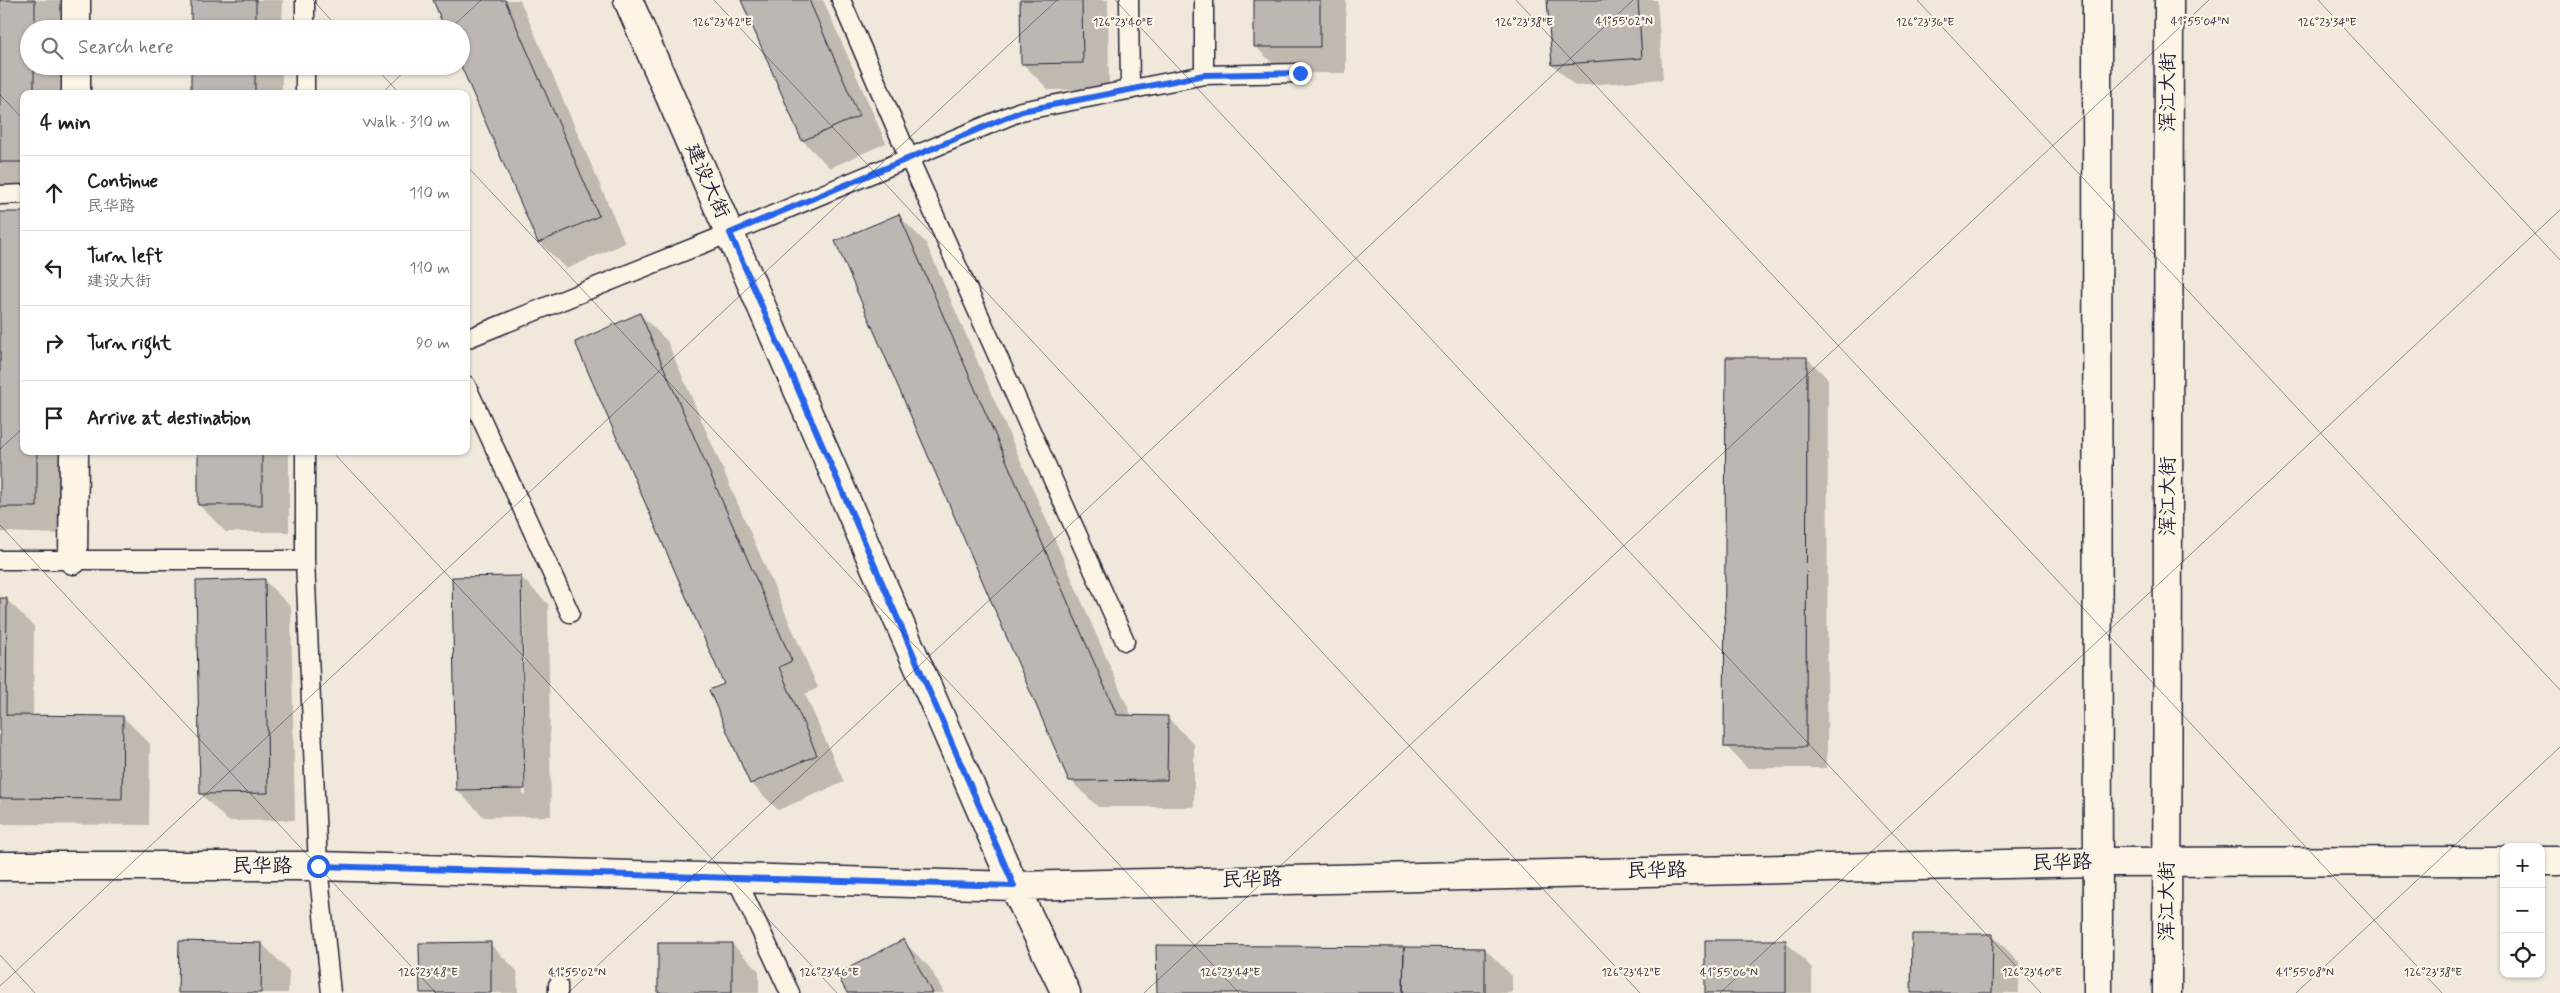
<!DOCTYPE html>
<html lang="en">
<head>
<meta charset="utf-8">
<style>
  body { margin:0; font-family:Mynerve,"LXGW WenKai TC",sans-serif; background:#f6f6f6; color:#222 }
  .controls { position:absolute; right:15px; bottom:15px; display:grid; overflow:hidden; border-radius:10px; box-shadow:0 1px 4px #0004 }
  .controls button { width:45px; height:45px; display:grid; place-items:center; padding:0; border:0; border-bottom:1px solid #e0e0e0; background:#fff; color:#222; font:25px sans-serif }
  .stop { position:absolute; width:15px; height:15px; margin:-11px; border:4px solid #2563eb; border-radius:50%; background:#fff }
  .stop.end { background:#2563eb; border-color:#fff; box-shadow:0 1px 5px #0008 }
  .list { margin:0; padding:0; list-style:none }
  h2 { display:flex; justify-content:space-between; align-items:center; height:65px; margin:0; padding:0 20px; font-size:21px }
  h2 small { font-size:16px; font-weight:400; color:#767676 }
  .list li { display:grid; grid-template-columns:32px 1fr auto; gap:15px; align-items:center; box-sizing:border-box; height:75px; padding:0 20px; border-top:1px solid #e0e0e0 }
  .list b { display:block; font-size:19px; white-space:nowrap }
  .list p { margin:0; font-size:16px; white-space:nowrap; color:#767676 }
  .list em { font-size:16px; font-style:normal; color:#767676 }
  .icon { flex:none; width:28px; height:28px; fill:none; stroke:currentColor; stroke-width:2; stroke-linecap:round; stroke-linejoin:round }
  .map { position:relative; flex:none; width:2560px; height:993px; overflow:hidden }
  .search { position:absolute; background:#fff; box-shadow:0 1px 4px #0004; left:20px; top:20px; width:450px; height:55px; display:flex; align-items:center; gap:12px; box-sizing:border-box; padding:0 18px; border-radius:28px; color:#767676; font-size:19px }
  .panel { position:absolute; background:#fff; box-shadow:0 1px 4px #0004; left:20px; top:90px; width:450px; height:365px; border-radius:10px }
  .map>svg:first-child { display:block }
</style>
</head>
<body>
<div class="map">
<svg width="2560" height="993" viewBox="0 0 2560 993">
  <rect width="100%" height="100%" fill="#efe8db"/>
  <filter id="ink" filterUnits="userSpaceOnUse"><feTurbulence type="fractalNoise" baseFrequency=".02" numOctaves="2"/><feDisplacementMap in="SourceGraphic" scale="10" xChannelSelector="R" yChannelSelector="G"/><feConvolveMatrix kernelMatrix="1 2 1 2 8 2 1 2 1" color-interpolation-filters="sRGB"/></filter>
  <g filter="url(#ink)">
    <path fill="#0003" fill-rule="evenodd" d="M0,0H62L61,29H29V66H61V94H24V189H0Z
      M193,0H283L282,29H192Z
      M434,0H520L625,243L566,269L539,242L461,29Z
      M742,0H823L886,143L830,168L803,141Z
      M1021,0H1108L1109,89L1049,90L1022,63Z
      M1255,0H1346V73H1282L1255,46Z
      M1548,0H1657L1663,79L1575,86L1553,65Z
      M192,66H282V94H192Z
      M0,213L24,451H64V534L0,532Z
      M899,216L926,243L1132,717H1167L1194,744V807H1098L1070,780Z
      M640,314L667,341L818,688L805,694L844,782L778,810L751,783Z
      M1807,358L1828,379L1827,768H1747L1726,746Z
      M199,451H289V532H226L199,505Z
      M521,577L548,604L551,816L484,817L457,790ZM520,603H523L526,795H523Z
      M264,580L291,607L295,820L228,821L201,794Z
      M0,599H6L34,626L33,716L123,717L150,744L149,825L0,824Z
      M1992,935L2019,962V993H1913Z
      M903,941L930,968L944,993H848Z
      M1785,941L1812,968V993H1706Z
      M262,944L289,971L288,993H179Z
      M490,944L517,971L518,993H421Z
      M732,944L759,971V993H659Z
      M1485,949L1512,976V993H1158Z"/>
    <path fill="#bcb7b3" stroke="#22223b" d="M0,0H35V29H29V66H34V94H24V162H0Z
      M191,0H256V29H191Z
      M433,0H505L599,216L538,243L461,66V29H445Z
      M741,0H809L859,116L802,141Z
      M1020,0H1082L1083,63L1021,64Z
      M1254,0H1320V47H1254Z
      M1547,0H1638L1642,58L1552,65Z
      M191,66H255V94H191Z
      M0,212H24V451H37V507H0Z
      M899,214L1117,715L1168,716L1167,780L1069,781L835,241Z
      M640,313L792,661L779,667L817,755L750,784L709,690L724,684L575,342Z
      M1726,357H1807L1806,747H1724Z
      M198,451H262V505H198Z
      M521,576L525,789L456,790L452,577Z
      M265,579L268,793L200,794L196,581Z
      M0,598H7L6,715L123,716L122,799L0,798Z
      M1912,934H1993L1992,993H1911Z
      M904,939L932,993H847L837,974Z
      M1705,940H1786V993H1705Z
      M179,941L262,943L261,993H178Z
      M491,942V993H420L419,943Z
      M658,943H732V993H658Z
      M1156,945L1404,947L1403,993H1157Z
      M1404,947L1485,948V993H1403Z"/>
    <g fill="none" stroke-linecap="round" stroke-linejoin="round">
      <defs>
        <path id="service" d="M305,0V29
          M841,0L909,158L1125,641
          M1129,0L1130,90
          M1204,0V75
          M305,66V94
          M0,195L24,194
          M466,339L730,233L1021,111L1204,75L1299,73
          M466,385L570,613
          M0,560H305V451
          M305,560L318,866L331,993
          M736,878L790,993
          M558,993V985"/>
        <path id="minor" d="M76,29V0
          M76,94V66
          M73,560L74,451"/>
        <path id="tertiary" d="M628,0L1014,886L1066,993
          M2541,861H2560
          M0,866H318L1014,886L2098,862L2504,861"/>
        <path id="primary" d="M2097,0L2098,993
          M2167,993L2169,0"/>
      </defs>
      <use href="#service" stroke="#22223b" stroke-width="21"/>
      <use href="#minor" stroke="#22223b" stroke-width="31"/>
      <use href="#tertiary" stroke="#22223b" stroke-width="31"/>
      <use href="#primary" stroke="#22223b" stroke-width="31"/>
      <use href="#service" stroke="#fcf5e5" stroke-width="18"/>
      <use href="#minor" stroke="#fcf5e5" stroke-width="28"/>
      <use href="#tertiary" stroke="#fcf5e5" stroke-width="28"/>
      <use href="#primary" stroke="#fcf5e5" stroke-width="28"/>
    </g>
  </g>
  <g fill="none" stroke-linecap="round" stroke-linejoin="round" filter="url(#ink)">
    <path stroke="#2563eb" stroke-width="6" d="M318,866L1014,886L730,233L1022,111L1204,75L1300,73"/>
  </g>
  <path fill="none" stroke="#22223b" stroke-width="1" stroke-opacity="0.45" d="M313,0L339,29M714,0L1640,993M1115,0L2041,993M1516,0L2442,993M1917,0L2560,690M2318,0L2560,260M450,29L481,0M374,66L400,94M381,94L410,66M0,95L24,120M466,165L1239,993M0,449L24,427M332,451L837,993M0,525L436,993M0,955L35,993M0,986L1057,0M568,993L1633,0M1144,993L2209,0M1720,993L2560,210M2296,993L2560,747"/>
  <g text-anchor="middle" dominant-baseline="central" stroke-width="4.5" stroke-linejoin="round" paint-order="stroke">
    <g font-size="20" fill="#22223b" stroke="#fcf5e5">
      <text transform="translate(2168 92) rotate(-90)">浑江大街</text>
      <text transform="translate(707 181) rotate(66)">建设大街</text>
      <text transform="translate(2168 496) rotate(-90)">浑江大街</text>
      <text transform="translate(2062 863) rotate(-1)">民华路</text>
      <text x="262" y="866">民华路</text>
      <text transform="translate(1657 871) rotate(-1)">民华路</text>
      <text transform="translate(1252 880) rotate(-1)">民华路</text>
      <text transform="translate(2167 901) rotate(-90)">浑江大街</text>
    </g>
  </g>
  <g font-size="12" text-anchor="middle" fill="#22223b" stroke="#fcf5e5" stroke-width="4.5" stroke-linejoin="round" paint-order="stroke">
    <text x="1624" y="25">41°55'02"N</text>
    <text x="2200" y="25">41°55'04"N</text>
    <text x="722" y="26">126°23'42"E</text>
    <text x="1123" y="26">126°23'40"E</text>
    <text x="1524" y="26">126°23'38"E</text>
    <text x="1925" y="26">126°23'36"E</text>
    <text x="2327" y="26">126°23'34"E</text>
    <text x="428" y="976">126°23'48"E</text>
    <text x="829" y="976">126°23'46"E</text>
    <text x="1230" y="976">126°23'44"E</text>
    <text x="1631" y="976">126°23'42"E</text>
    <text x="2032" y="976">126°23'40"E</text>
    <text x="2433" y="976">126°23'38"E</text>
    <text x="577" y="976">41°55'02"N</text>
    <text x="1729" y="976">41°55'06"N</text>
    <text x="2305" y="976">41°55'08"N</text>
  </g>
</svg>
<div class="controls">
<button>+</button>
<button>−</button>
<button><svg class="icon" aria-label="locate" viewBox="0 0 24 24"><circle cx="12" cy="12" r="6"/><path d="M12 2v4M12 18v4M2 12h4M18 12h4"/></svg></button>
</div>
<div class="stop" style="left:318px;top:866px"></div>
<div class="stop end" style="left:1300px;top:73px"></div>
<div class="search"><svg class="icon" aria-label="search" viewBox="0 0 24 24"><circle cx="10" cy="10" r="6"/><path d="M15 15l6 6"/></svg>Search here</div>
<section class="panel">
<h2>4 min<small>Walk · 310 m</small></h2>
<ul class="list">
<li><svg class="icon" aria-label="ahead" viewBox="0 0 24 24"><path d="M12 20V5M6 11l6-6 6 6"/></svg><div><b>Continue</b><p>民华路</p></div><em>110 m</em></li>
<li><svg class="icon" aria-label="left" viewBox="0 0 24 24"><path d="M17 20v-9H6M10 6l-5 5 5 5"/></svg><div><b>Turn left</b><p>建设大街</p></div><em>110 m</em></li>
<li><svg class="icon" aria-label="right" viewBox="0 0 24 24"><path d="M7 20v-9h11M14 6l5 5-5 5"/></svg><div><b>Turn right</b></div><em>90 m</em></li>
<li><svg class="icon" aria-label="arrive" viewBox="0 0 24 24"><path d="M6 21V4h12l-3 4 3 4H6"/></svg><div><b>Arrive at destination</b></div></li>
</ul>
</section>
</div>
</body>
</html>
